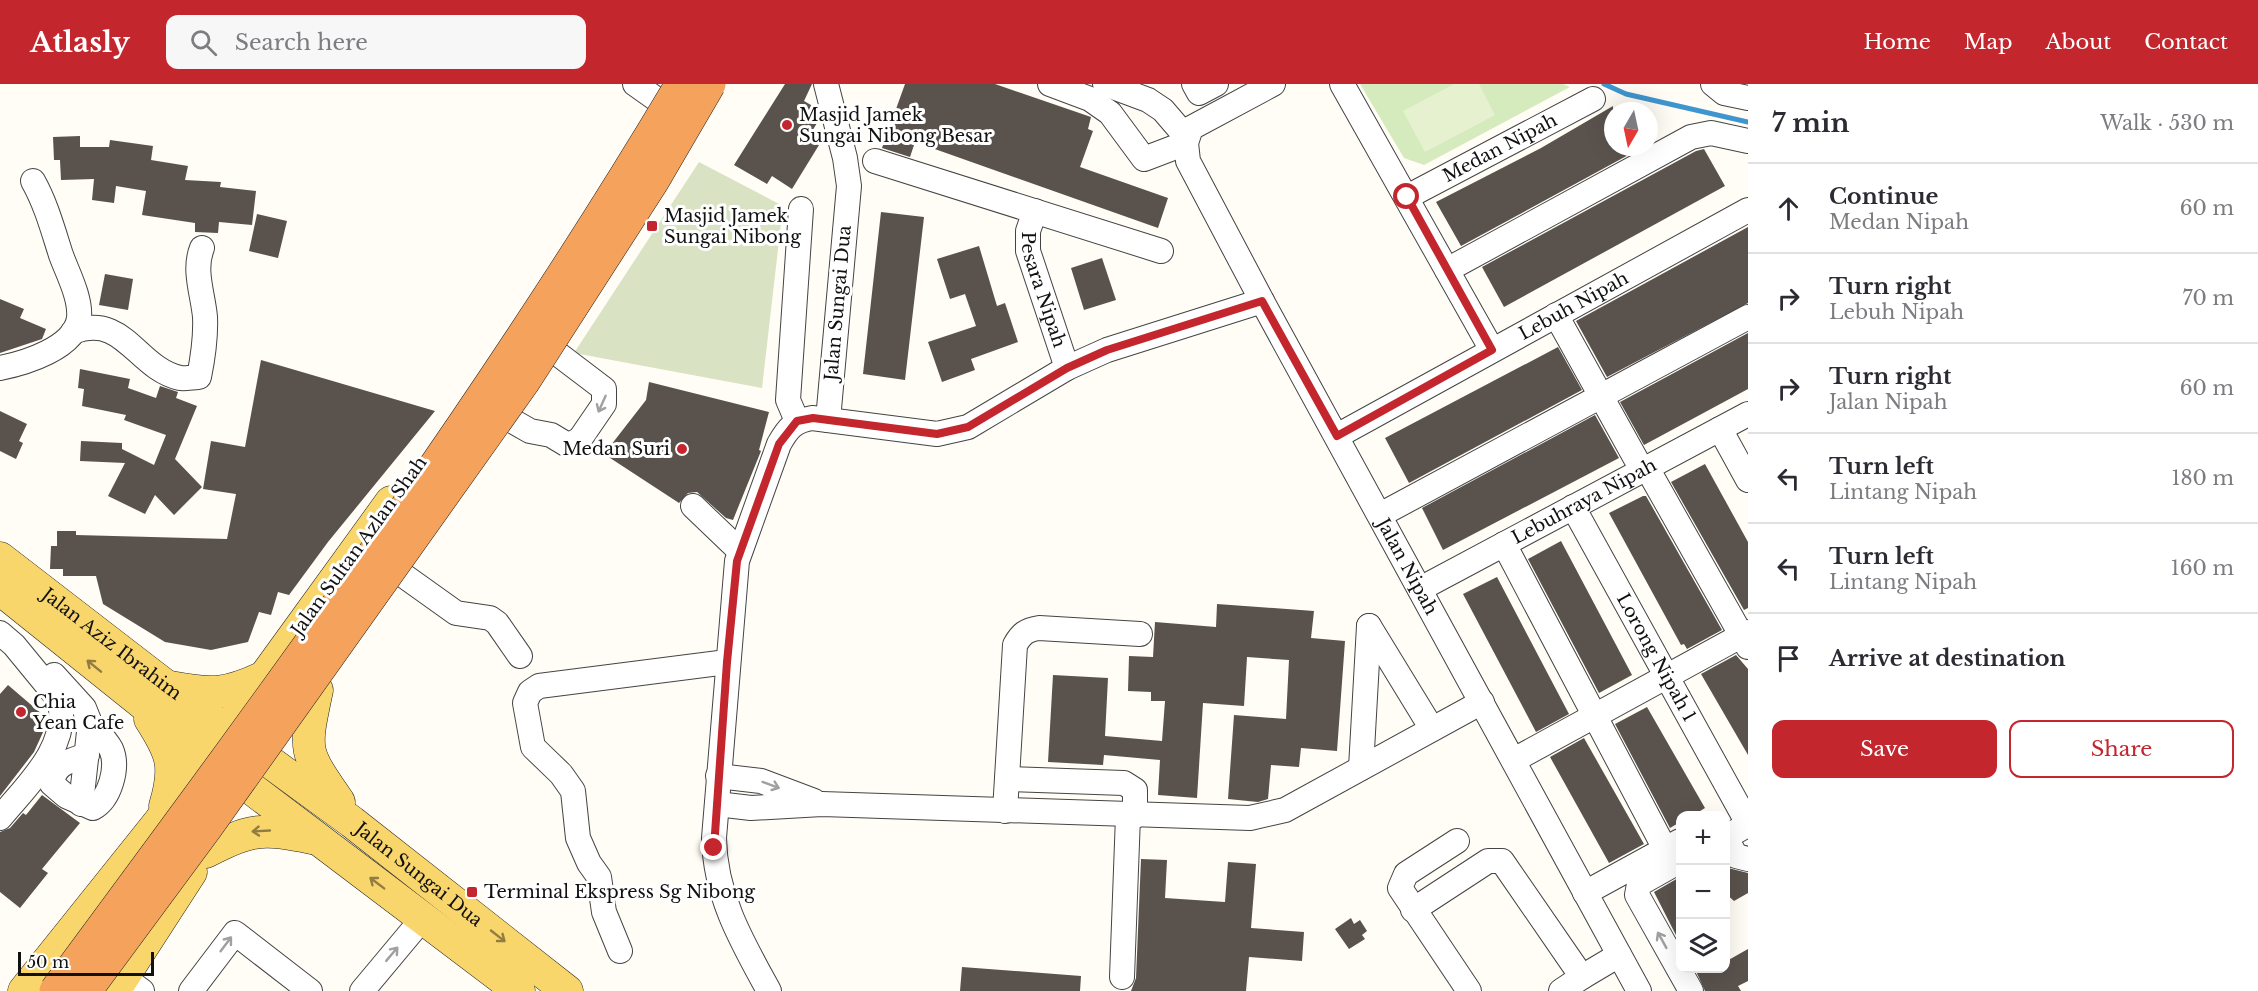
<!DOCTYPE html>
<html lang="en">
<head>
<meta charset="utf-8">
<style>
  body { margin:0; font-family:"Libre Baskerville",serif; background:#f7f7f7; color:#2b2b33 }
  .controls { position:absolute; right:18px; bottom:18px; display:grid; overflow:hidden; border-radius:12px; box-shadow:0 6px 24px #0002 }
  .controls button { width:54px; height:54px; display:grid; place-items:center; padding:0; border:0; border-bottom:2px solid #e1e1e2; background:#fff; color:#2b2b33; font:30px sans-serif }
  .compass { position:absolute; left:1604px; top:18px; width:54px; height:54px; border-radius:50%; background:#fff; box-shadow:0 6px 24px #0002; rotate:189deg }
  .scale { position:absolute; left:18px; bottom:15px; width:136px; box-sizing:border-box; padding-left:6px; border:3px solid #111; border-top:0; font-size:16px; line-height:21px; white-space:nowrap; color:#111; -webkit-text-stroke:4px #fff; paint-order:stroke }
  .stop { position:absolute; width:18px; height:18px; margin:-14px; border:4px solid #c4262e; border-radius:50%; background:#fff }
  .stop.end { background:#c4262e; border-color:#fff; box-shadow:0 2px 6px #0008 }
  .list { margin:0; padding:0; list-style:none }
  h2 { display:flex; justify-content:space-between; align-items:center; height:78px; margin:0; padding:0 24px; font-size:26px }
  h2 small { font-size:20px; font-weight:400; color:#7c7c81 }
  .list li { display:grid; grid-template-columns:39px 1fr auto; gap:18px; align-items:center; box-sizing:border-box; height:90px; padding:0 24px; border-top:2px solid #e1e1e2 }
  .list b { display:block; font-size:22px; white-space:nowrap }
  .list p { margin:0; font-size:20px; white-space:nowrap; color:#7c7c81 }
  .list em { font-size:20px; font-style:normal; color:#7c7c81 }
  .actions { display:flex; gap:12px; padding:18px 24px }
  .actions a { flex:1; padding:14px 0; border:2px solid #c4262e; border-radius:12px; text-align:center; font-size:21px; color:#c4262e }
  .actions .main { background:#c4262e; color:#fff }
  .icon { flex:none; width:33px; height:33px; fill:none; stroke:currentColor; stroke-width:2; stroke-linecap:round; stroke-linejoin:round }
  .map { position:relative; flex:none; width:1748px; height:907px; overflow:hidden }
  header { display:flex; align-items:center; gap:36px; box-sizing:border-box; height:84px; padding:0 30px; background:#c4262e; color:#fff }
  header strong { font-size:28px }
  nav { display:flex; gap:33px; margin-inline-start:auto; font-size:21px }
  .search { width:420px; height:54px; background:#f7f7f7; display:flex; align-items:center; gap:15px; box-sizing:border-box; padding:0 21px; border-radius:12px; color:#7c7c81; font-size:22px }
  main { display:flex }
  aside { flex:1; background:#fff }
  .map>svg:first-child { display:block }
</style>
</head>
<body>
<header>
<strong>Atlasly</strong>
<div class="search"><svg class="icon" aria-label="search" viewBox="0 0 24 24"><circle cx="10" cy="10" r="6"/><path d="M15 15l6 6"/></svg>Search here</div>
<nav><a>Home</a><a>Map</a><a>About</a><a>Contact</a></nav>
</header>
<main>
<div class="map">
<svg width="1748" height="907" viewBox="0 0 1748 907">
  <rect width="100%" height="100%" fill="#fffdf5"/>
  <path fill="#d5ebbd" d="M1360,0H1563L1570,3L1424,81L1404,74Z"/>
  <path fill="#d9e3c4" d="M699,78L783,122L762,304L574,269Z"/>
  <path fill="#e6f2cf" d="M1454,0H1479L1495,31L1425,68L1403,27Z"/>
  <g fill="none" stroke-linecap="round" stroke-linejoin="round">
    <path stroke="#3f96cf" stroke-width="5" d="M1604,0L1626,10L1748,38"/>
  </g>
  <path fill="#5a524d" d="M785,0H812L804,17L818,25L820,34L808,54L819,61L792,105L772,92L767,100L734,81Z
    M905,0H995L1091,33L1088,45L1093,47L1080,83L1168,114L1158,144L915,58L910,73L882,64Z
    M1613,22V63H1643L1461,162L1436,118L1541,64Z
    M80,52V63H109L110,56L153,62L151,76L188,82L185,96L221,98L220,103L256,107L252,141L219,138L218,149L195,148V139L142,131L146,107L116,102L114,119L92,116L94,95L61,96L60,76H54L53,53Z
    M1704,65L1725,102L1504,223L1482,183L1696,67Z
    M881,128L924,133L905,296L863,290Z
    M257,130L287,137L278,174L249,167Z
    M1748,143V219L1607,293L1576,237Z
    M979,162L997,222L1005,219L1018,258L971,275L975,286L942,298L928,258L976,242L965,210L950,215L937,175Z
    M1102,174L1116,216L1084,226L1071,184Z
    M105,190L133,195L128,226L99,221Z
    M0,215L24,225L20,234L46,245L42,255L0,269Z
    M1748,249V305L1644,361L1620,318Z
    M1558,263L1582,306L1409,399L1385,354Z
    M261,276L435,327L328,458L289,511L278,508L271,531L259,528L248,558L211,566L165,558L103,520L96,492H63V485H50L51,462H57V447H76V451L227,455L236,410L203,405L211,357L245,363Z
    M80,285L130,295L128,304L156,314L160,302L178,308L176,314L197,322L175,375L202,403L174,431L155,411L145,430L108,412L125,379L80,377L81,357L122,359V365L154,381L166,351L124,336L126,331L82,322L84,305L78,304Z
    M649,298L769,328L759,366L761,367L733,436L726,434L697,408L688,409L679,419L604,370L646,316Z
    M0,327L27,340L19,357L23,359L16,375L0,367Z
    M1595,331L1619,374L1443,466L1422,424Z
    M1705,380L1748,458V524L1744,526L1671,398Z
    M1643,412H1646L1722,546L1687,565L1684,560L1681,561L1609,429Z
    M1561,457L1632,591L1599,609L1528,475Z
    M1497,493L1569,630L1536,648L1463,510Z
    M1217,520L1314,527L1311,554L1345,557L1337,667L1301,664L1299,683L1271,681L1268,715L1258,718L1228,715L1234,631L1286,635L1289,576L1247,573L1244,622L1203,619L1197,714L1158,711L1160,676L1104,671L1103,681L1048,678L1053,591L1108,594L1105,652L1162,657L1165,617H1151V608L1128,607L1129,572L1153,573L1155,538L1216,543Z
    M1736,571L1748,585V671L1701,590Z
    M8,601L43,631L44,646L34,668L0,712V610Z
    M1647,623L1705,724L1692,732H1680V738L1670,744L1615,640Z
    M1584,654L1644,760L1609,779L1550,673Z
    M42,711L80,739L42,785L48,789L20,824L0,808V748L10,744L23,729L26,731Z
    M1141,775L1167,776L1165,814L1225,818L1228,778L1256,780L1251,844L1304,848L1302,877L1249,873L1246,907H1131L1136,894Z
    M1728,784L1748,789V809L1734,817L1725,809V785Z
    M1680,793V859L1654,808Z
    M1351,834L1354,840L1360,836L1367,847L1362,851L1365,855L1349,865L1335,845Z
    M1748,865V897L1738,902L1741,907H1705L1695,885H1725V878Z
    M962,883L1081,892L1080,907H960Z"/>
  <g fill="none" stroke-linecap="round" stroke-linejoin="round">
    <defs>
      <g id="minor">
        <path d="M635,0L659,17"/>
        <path d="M826,0L845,74L849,102L828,336"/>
        <path d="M1050,0L1090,15L1110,29L1144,75L1186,59"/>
        <path d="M1105,0L1148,16L1163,26L1187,54"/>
        <path d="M1194,0L1199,9L1216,0"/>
        <path id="s1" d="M1273,0L1191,44L1186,59L1188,77L1262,217L1639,907"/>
        <path d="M1342,0L1492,266"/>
        <path d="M1713,0L1724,9L1748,14"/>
        <path d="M875,77L1161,167"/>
        <path id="s2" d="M1407,113L1593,15"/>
        <path id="s3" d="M1035,127L1028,147V167L1067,284"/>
        <path d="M1447,186L1691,53L1711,49L1748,57"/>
        <path d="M1556,231L1642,386"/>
        <path d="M73,248C124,228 136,284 180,294C185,295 193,293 199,293C203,273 206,254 205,233C203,210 193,186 202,164"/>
        <path d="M0,284C25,279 75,264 79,234C81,214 68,190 61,171C53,146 46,120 33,97"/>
        <path d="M509,335L530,347L551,351L566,360H571L580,355L604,320V305L554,267"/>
        <path d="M797,337L788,316L801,125"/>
        <path d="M1720,345L1748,396"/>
        <path id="s4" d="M1337,352L1748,126"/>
        <path d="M1647,384L1748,563"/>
        <path d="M693,422L740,467"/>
        <path id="s5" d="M1573,423L1746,736L1742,744L1726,753"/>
        <path d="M1380,431L1748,233"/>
        <path d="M1504,460L1665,765"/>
        <path d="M400,489L456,529L490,534L497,539L520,572"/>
        <path id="s6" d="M1420,505L1748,330"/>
        <path d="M1369,542L1432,645"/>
        <path d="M0,549L14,561L60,617C69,664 27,701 0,734"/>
        <path d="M54,591L84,624L90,639L81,720"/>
        <path d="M87,671C70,677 54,679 52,700L66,712L93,724C110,715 119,683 111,665C106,656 97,647 90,639"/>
        <path d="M1514,676L1748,548"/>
        <path d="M1361,684L1369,542"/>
        <path d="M718,692L761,697L814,717"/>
        <path d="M1007,695L1124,699L1135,706V732"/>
        <path d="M717,720L751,724L822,720L1250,734L1285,726L1482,618"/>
        <path d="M1005,727L1015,561C1021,550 1026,546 1039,544L1140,550"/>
        <path d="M1726,754L1736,772L1748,775"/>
        <path d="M1457,757L1406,790L1400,804L1469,907"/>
        <path d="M1680,777L1639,800L1637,811L1691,907"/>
        <path d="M1585,809L1680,757"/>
        <path d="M1413,826L1488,777H1502L1582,893L1561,907"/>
        <path d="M620,867L604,828L599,793L589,779L578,754L573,707L561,690L533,663L525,619L530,608L539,602L727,578"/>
        <path d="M123,893L142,907"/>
        <path d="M1122,893L1128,732"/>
        <path d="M1582,893L1619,871"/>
        <path d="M191,907L235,849L310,907"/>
        <path d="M362,907L423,834"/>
        <path d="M769,907C742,858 715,812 714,754L737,477L779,360C788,344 794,337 812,334L937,350L968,343L1067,284L1107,266L1262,217"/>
      </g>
      <g id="major">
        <path id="s7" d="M0,474L166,602L352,738L567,907"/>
        <path d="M0,505L207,671L519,907"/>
        <path d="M170,603C213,611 226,611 266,592"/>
        <path d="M317,606C304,668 303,666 339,718"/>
        <path d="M150,635C172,669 177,682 165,722"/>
        <path d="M206,768C251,744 263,744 312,754"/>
        <path d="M24,907L160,737L391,418"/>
        <path d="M114,907L191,788"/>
      </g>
    </defs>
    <use href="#minor" stroke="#444" stroke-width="26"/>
    <use href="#major" stroke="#222" stroke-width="33"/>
    <use href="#minor" stroke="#fff" stroke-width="24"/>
    <use href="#major" stroke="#f9d66b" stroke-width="32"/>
    <defs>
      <path id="highway-bridge" d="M56,907C274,612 494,316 682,0
        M85,907L207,742L523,298L653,96L709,0"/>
    </defs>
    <use href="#highway-bridge" stroke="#222" stroke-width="34" stroke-linecap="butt"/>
    <use href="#highway-bridge" stroke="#f5a25d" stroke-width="33"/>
  </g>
  <defs><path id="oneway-shaft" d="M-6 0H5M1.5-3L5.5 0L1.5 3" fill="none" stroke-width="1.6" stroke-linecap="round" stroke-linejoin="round" transform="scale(1.5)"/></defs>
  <g stroke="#a0a0a0">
    <use href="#oneway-shaft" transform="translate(602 320) rotate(114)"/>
    <use href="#oneway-shaft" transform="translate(771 701) rotate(20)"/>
    <use href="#oneway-shaft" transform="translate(1662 856) rotate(-119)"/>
    <use href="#oneway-shaft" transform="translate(226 860) rotate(-53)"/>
    <use href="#oneway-shaft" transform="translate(392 870) rotate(-50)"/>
  </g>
  <g stroke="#917d42">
    <use href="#oneway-shaft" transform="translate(94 582) rotate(-141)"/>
    <use href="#oneway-shaft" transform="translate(261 747) rotate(177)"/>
    <use href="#oneway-shaft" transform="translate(377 799) rotate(-143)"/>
    <use href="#oneway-shaft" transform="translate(498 852) rotate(38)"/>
  </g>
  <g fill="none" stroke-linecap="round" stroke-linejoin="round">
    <path stroke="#c4262e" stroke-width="8" d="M714,764L727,578L737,477L779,360L797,337L813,334L937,350L968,343L1067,284L1107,266L1262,217L1337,352L1492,266L1407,113"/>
  </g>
  <g fill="#c4262e" stroke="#fff" stroke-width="2">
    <circle cx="787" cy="41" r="6"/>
    <rect x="646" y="136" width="12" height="12" rx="3"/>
    <circle cx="682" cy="365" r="6"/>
    <circle cx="21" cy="628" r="6"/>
    <rect x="466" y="802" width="12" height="12" rx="3"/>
  </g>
  <g text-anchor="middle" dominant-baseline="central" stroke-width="6" stroke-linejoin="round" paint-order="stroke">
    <g font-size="18" fill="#111" stroke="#fff" text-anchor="start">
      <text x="799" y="31">Masjid Jamek<tspan x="799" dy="21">Sungai Nibong Besar</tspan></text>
      <text x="664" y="132">Masjid Jamek<tspan x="664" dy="21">Sungai Nibong</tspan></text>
      <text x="670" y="365" text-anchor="end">Medan Suri</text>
      <text x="33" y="618">Chia<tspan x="33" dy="21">Yean Cafe</tspan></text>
      <text x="484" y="808">Terminal Ekspress Sg Nibong</text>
    </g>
    <g font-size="18" fill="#111" stroke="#fff">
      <text stroke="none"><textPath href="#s2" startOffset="105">Medan Nipah</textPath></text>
      <text stroke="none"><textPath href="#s3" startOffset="82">Pesara Nipah</textPath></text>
      <text transform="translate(838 219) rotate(-85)">Jalan Sungai Dua</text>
      <text stroke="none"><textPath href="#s4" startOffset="270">Lebuh Nipah</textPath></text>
      <text stroke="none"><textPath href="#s6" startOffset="186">Lebuhraya Nipah</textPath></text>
      <text transform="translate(359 462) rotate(-54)">Jalan Sultan Azlan Shah</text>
      <text stroke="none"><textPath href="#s1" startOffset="588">Jalan Nipah</textPath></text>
      <text stroke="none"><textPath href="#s7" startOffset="141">Jalan Aziz Ibrahim</textPath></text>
      <text stroke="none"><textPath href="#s5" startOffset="172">Lorong Nipah 1</textPath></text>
      <text stroke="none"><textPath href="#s7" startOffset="525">Jalan Sungai Dua</textPath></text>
    </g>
  </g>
</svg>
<div class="controls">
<button>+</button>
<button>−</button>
<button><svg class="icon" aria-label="layers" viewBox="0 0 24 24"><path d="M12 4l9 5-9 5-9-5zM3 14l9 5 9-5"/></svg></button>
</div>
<svg class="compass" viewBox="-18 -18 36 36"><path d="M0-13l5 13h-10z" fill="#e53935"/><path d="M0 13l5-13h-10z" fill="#7c7c81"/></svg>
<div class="scale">50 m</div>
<div class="stop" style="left:1407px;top:113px"></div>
<div class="stop end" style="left:714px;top:764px"></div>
</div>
<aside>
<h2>7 min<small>Walk · 530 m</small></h2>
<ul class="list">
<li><svg class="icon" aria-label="ahead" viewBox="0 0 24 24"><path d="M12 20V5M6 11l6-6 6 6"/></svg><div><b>Continue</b><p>Medan Nipah</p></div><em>60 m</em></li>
<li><svg class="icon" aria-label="right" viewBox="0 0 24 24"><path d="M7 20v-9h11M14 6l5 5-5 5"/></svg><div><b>Turn right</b><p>Lebuh Nipah</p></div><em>70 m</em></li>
<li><svg class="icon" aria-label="right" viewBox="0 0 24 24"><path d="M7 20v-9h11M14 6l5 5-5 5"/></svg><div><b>Turn right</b><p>Jalan Nipah</p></div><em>60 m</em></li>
<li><svg class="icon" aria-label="left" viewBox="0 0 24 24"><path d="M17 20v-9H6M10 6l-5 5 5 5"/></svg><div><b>Turn left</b><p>Lintang Nipah</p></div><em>180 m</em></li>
<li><svg class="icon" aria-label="left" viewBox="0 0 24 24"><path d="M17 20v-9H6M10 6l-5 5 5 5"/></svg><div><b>Turn left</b><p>Lintang Nipah</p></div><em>160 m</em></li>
<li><svg class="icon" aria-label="arrive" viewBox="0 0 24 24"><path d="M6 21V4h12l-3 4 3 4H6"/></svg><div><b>Arrive at destination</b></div></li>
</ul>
<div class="actions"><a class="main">Save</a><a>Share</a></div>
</aside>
</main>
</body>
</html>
